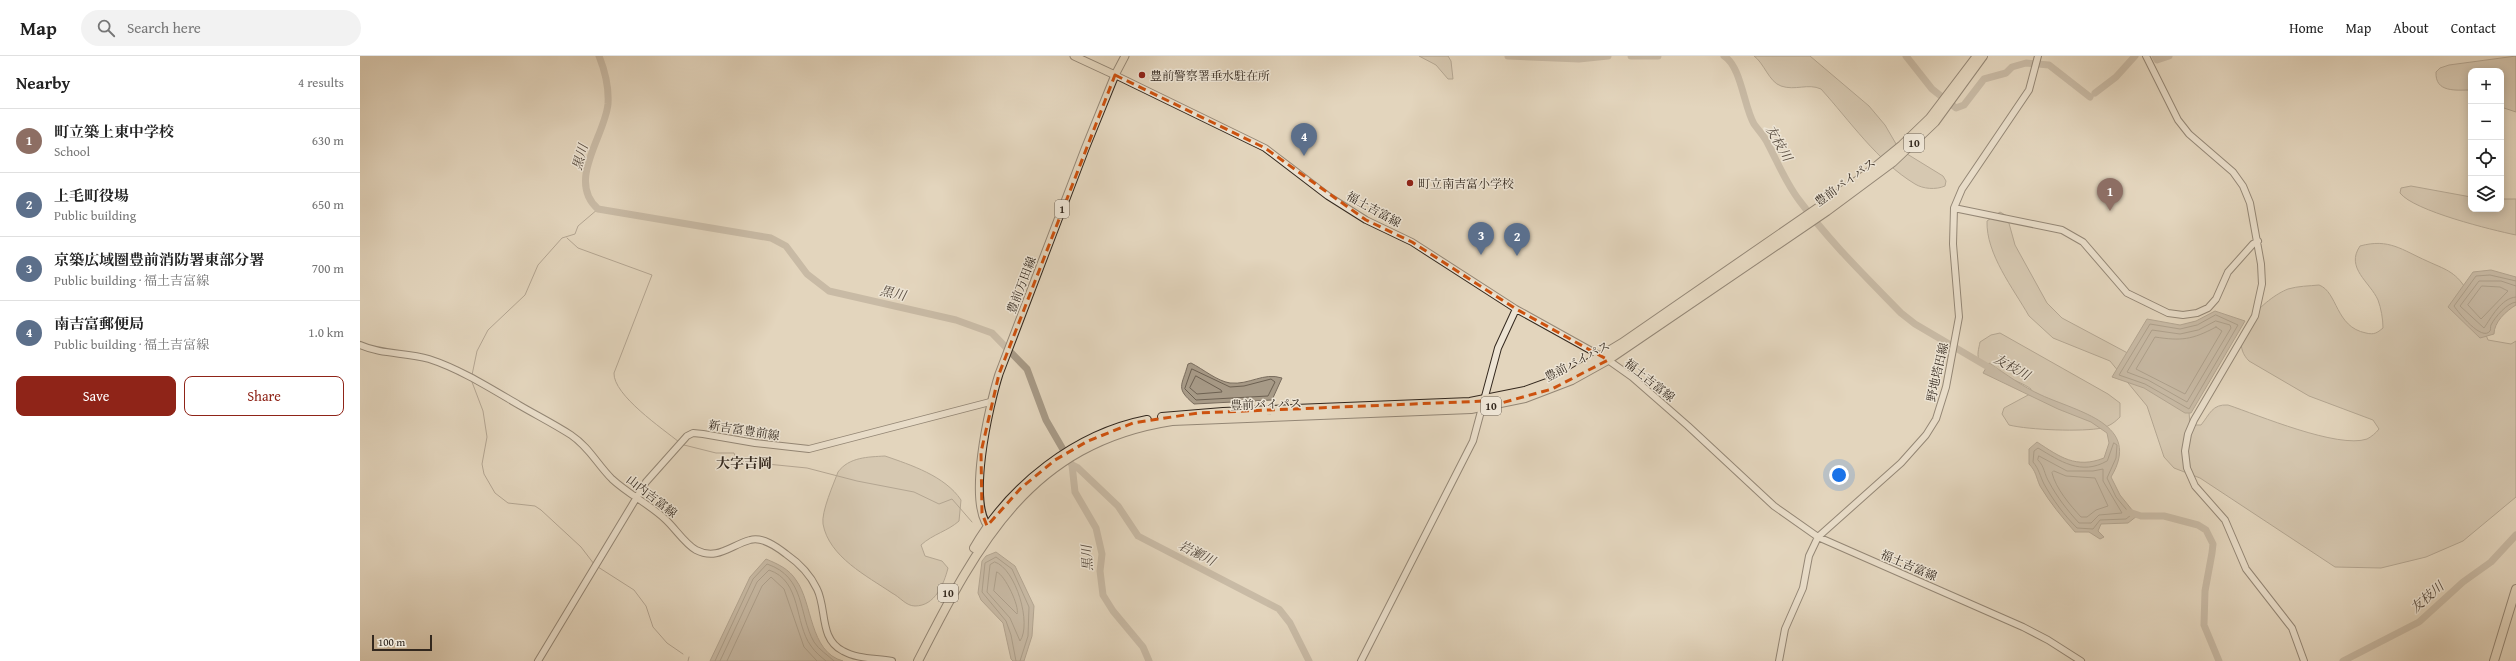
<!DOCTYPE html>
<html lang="en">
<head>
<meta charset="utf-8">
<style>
  body { margin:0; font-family:"Gentium Book Plus","Noto Serif JP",serif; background:#f2f2f2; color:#222 }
  .controls { position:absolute; right:12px; top:12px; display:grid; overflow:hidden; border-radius:8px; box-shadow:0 2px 10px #0003 }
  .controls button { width:36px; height:36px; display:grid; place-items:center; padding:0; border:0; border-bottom:1px solid #e0e0e0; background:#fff; color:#222; font:20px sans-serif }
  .scale { position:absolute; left:12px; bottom:10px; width:60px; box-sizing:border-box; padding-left:4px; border:2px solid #33281e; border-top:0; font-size:11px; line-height:14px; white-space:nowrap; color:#33281e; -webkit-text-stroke:3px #ede4d4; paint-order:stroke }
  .you { position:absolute; left:1479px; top:419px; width:14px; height:14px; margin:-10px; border:3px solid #fff; border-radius:50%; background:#1a73e8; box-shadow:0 0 0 6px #1a73e833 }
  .badge { display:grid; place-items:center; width:26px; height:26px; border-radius:50%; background:#8f2418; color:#fff; font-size:13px; font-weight:700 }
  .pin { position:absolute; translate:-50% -33px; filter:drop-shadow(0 1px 2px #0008) }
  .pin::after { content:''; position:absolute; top:21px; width:14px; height:12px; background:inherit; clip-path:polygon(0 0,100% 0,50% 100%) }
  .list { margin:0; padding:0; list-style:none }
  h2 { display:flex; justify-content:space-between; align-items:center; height:52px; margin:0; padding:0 16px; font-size:17px }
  h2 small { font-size:13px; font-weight:400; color:#767676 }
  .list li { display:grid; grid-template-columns:26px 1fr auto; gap:12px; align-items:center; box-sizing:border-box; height:64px; padding:0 16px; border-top:1px solid #e0e0e0 }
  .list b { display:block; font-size:15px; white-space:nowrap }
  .list p { margin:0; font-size:13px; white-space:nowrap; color:#767676 }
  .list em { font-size:13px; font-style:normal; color:#767676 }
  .actions { display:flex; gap:8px; padding:12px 16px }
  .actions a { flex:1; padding:9px 0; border:1px solid #8f2418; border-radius:8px; text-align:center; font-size:14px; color:#8f2418 }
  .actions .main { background:#8f2418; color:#fff }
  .icon { flex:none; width:22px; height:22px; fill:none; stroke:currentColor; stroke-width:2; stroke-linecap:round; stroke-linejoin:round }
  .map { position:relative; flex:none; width:2156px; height:605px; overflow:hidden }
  header { display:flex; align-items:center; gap:24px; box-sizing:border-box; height:56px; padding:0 20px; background:#fff; border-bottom:1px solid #e0e0e0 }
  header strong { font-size:19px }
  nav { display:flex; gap:22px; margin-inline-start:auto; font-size:14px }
  .search { width:280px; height:36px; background:#f2f2f2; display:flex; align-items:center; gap:10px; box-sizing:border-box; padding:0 14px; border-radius:22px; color:#767676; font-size:15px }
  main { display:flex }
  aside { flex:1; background:#fff }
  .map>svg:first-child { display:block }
</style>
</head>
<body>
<header>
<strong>Map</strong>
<div class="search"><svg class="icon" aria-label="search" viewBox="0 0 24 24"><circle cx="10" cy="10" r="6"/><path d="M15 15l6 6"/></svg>Search here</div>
<nav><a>Home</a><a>Map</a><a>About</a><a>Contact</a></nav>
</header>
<main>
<aside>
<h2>Nearby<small>4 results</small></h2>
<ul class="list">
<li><span class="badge" style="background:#8d6e63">1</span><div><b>町立築上東中学校</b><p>School</p></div><em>630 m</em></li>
<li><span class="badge" style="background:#5c6f8a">2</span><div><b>上毛町役場</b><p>Public building</p></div><em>650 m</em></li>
<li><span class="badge" style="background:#5c6f8a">3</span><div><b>京築広域圏豊前消防署東部分署</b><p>Public building · 福土吉富線</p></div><em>700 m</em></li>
<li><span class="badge" style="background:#5c6f8a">4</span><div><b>南吉富郵便局</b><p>Public building · 福土吉富線</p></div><em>1.0 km</em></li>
</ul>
<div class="actions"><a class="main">Save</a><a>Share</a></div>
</aside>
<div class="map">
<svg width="2156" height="605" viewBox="0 0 2156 605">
  <rect width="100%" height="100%" fill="#e3d5bd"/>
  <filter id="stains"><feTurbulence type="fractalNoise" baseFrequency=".005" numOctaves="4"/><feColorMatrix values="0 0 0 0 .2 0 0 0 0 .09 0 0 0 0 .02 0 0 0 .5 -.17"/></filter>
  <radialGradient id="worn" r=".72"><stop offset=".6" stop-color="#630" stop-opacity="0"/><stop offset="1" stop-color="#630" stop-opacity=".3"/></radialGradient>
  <path fill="#c5b8a2" stroke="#7c7060" d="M1059,0H1088L1091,5L1093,23H1088L1076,9Z
    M1394,0H1450L1509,50L1525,69L1539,93L1583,120L1586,125L1585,130C1576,134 1563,133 1555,128C1517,105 1490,65 1461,33C1448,27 1435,35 1421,30C1409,26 1404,7 1394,0Z
    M2156,0V56L2141,51V15H2111V34C2096,34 2075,37 2076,16L2080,12L2089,9Z
    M2051,130L2111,141V153H2141V143H2156V179C2132,174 2054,155 2040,137L2041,132Z
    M1640,156L1647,160L1655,189L1687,247L1702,262L1777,302L1829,356L1830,369H1841C1850,358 1852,348 1868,349C1898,359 1978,393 2007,383C2011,381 2016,377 2019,373L2013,364L1949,340L1889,305C1864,280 1905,242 1928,233C1938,230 1949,230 1959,229C1978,236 1975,271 2006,277C2014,279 2017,277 2023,272C2023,263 2021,252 2018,244C2010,226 1985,212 2000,190C2029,182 2042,194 2067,205C2084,213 2095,215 2106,233C2115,249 2121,267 2128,284L2151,288L2156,285V441L2103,485L2066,501L2021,512L1975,511L1840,422L1814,412L1804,401L1787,350L1750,305L1693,282L1669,260C1653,232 1626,198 1627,165Z
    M1640,277L1748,338L1760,347V361C1755,366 1750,370 1742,372C1723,376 1669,374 1649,369L1642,358L1644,352L1670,338L1671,333C1658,323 1628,317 1620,305C1616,300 1619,292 1620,286L1631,279Z
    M525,400C551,409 585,420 601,444L599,465C588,475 573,478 561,489L565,500L582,505L588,512C584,528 575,550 555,550C546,550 540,541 532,537C507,520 469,501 463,468C461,456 474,427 478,416C489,401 508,401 525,400Z"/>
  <path fill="#a79a87" stroke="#796c5d" d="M2131,214L2156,221V249C2146,255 2134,266 2134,278L2120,282L2088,251L2113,216Z
    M1855,255L1885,265L1831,357H1825L1784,332L1752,321L1787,263L1820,269L1836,265Z
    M831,307C843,313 857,325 870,327C890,329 903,316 922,322L912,344L834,348C815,332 822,330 828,308Z
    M1629,307C1646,318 1663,331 1681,339C1718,356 1783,368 1751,421L1760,439L1777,460L1768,467L1741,468L1738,475L1744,481L1740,483L1729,476H1715C1702,461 1690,447 1680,430C1676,421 1676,415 1669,408V393L1677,386C1700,401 1716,413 1744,402L1749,387L1747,377L1731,366L1698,353L1623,317Z
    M636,496L655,510L674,550L672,580L664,605H653L651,603L643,567L621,544L618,537L622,505L626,500Z
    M406,503C418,508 429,513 436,524C453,547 449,596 483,605H350L390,521Z"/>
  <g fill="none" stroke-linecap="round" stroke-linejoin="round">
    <path stroke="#6d6152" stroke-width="1" d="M2156,225L2130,219L2116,220L2094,250C2098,256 2122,286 2130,275C2131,274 2130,271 2131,269C2135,261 2147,247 2156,246
      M2122,230L2140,231L2148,235L2121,263L2108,249Z
      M2156,230L2141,225H2119L2100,250L2124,272C2131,262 2141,242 2156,241
      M1856,259L1878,269L1829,353L1785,328L1759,319L1790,268L1820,273L1837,269Z
      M1856,265L1870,269L1871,272L1827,346L1788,324L1767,316L1792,274L1820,278L1838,274Z
      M1856,271L1862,275L1825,338L1776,313L1795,281C1821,285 1832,284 1856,271Z
      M832,313L870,331L884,330L911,323L915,326L908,340L836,344L825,333Z
      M836,320L861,334L862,336L837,338L830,332Z
      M1754,387L1757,389L1756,402L1747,422L1756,441L1771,459L1766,463L1740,464L1733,473L1717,472C1704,459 1693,444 1684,428C1680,420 1679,413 1673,406L1674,395L1678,392C1700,405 1721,420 1747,405Z
      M1679,400L1707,415H1733L1743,413V425L1762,457L1739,459L1731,467H1719C1707,454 1697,441 1689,426C1684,418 1685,411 1678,404Z
      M1694,415L1706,420L1735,422L1748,450L1736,454L1727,461H1721C1710,449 1696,433 1692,417Z
      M635,506C656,513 672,568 660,585L650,562L627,536L630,509Z
      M637,516C645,519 660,551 657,558L634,535Z
      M355,605L393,523L407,508C446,521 438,558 454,586C459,594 468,599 474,605
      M360,605L397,526L409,514C442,525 434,567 451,590C455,596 461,601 466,605
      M367,605L402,530L411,521L424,533L444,591L457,605
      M656,605L651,579L646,565L622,536L625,507L636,501L652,513L669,551L668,580L660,605"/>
    <path stroke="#796c5d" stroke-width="1" d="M207,182L218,192L292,219L254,317C253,339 303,373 319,386
      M112,319L117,295L128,274L165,239L178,209L202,182L215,178L218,170L238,153
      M112,326L123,355L127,381L122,408L124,418L135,437L148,447L175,450L181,454L221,491L234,508
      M324,389L356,397H374L377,405L447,412L497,425L554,436L579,448L592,443L612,466
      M238,511L274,534L286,550L293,571L307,587L323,598
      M328,605L329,601"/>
    <path stroke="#a79a87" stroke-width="7" d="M239,0C245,15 249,32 248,48C245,80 206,125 238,153L411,182L426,190L447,218L469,235L596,264L632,277L667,313L686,364L712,409L715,436L736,472L742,498L740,515L743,539L753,555L783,591L789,605
      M1148,0L1219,3L1248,0
      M1271,0H1298
      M1364,0C1381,10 1384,51 1394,68C1399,75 1405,81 1408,88C1418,107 1426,127 1439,144C1469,185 1506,221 1541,257L1555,268L1635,315
      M1546,0L1572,33L1596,52L1604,49L1624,23L1646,17L1652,11L1666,7L1689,9L1730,41
      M1795,0L1797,4L1809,0
      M1735,37L1756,21L1775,0
      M712,409L718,412L758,450L778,480L919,553L930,567L949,605
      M1769,456L1781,460H1804L1838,469L1846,474L1853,488L1852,497L1845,535L1844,569L1859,605
      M1983,605L2059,566L2103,526L2131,506L2156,479"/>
    <defs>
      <path id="secondary" d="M1786,0L1818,64L1829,78L1873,116L1883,130L1890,147L1901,208L1902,228L1895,260L1834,364L1828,378L1825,395L1827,412L1835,430L1865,464L1886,513L1932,572L1944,605
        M755,19L905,92L968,140L1006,164L1052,186L1156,253L1248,304L1272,321L1328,370L1414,450L1458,481L1663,571L1688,584L1721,605
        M1594,152L1702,174L1723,186L1767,237L1808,257L1823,259L1837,257L1848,252L1856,243L1868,216L1893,188L1898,185
        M0,289C22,299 46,296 69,303C100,313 130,332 159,349C176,359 194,368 211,379C229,391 237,408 252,423C268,438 289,448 305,463C315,472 325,488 336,494C357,505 371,489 390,484C402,480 417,491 426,498C439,507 450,518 457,533C467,553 459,583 483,595C497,603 516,602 532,605
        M178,605L286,426L327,380L333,377L343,378L395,387L449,393L630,346
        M1001,605L1113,385L1138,292L1156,253
        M1419,605L1425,573L1443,532L1449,500L1458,481L1541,407L1566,379L1576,363L1586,331L1599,261L1593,188L1594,152L1602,133L1669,34L1678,0"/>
      <path id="primary" d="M714,0L755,19
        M632,474C604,455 630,346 639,318L725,93L755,19L765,0"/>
      <path id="highway" d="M802,361L863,356L1110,346L1165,335L1209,319L1262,287L1504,120L1542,89L1570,62L1617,0
        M614,492C650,430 715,378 787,364
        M558,605C618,488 669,387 812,365L1111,353L1165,342L1212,324L1248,304L1467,155L1533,106L1575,66L1623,0
        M2134,605L2156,533"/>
    </defs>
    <use href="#secondary" stroke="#33281e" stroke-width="8"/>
    <use href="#primary" stroke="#33281e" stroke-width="9"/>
    <use href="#highway" stroke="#33281e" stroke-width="10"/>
    <use href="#secondary" stroke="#ede4d4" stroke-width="6"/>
    <use href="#primary" stroke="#e3d5bd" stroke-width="7"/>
    <use href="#highway" stroke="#e3d5bd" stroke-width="8"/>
  </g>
  <path d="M0 0H2156V605H0ZM755,19L905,92L1006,164L1052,186L1156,253L1248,304L1192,333L1123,352L1125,345L838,357L773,367L728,385L695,404L661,432L627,470L622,457L621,396L639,318Z" fill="#e3d5bd" fill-opacity=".55" fill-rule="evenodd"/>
  <path fill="none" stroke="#cd520f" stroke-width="3" stroke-dasharray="8 5" stroke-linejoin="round" d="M755,19L905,92L1006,164L1052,186L1156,253L1248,304L1192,333L1123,352L1125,345L838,357L773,367L728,385L695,404L661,432L627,470L622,457L621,396L639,318Z"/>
  <g fill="#8f2418" stroke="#ede4d4" stroke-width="1.5">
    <circle cx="782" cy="19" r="4"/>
    <circle cx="1050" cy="127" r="4"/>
  </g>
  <g text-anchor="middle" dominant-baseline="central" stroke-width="3" stroke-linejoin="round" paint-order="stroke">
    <g fill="#ede4d4" stroke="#6b6055" stroke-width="1">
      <rect x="1544" y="78" width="20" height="18" rx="3"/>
      <rect x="695" y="144" width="14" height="18" rx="3"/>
      <rect x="1121" y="341" width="20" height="18" rx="3"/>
      <rect x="578" y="528" width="20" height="18" rx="3"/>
    </g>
    <g font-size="11" font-weight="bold" fill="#33281e">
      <text x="1554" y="87">10</text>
      <text x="702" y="153">1</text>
      <text x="1131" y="350">10</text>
      <text x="588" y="537">10</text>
    </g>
    <g font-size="12" fill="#33281e" stroke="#ede4d4" text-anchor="start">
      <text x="790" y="19">豊前警察署垂水駐在所</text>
      <text x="1058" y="127">町立南吉富小学校</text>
    </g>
    <g font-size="12" fill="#33281e" stroke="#ede4d4">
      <text transform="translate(1485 126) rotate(-36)">豊前バイパス</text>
      <text transform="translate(1014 153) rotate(29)">福土吉富線</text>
      <text transform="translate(661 229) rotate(-69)">豊前万田線</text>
      <text transform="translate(1217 305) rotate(-28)">豊前バイパス</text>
      <text transform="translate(1577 316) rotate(-77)">野地塔田線</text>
      <text transform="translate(1290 324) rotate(39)">福土吉富線</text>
      <text transform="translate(906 348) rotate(-2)">豊前バイパス</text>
      <text transform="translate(384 374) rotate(9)">新吉富豊前線</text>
      <text transform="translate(292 440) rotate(38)">山内吉富線</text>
      <text transform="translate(1549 509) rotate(23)">福土吉富線</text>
    </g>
    <g font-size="13" font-style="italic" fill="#564a3e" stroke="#ede4d4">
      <text transform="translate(1419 87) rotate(60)">友枝川</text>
      <text transform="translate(220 101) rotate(-74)">黒川</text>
      <text transform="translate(533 237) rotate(13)">黒川</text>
      <text transform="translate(1652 311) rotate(29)">友枝川</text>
      <text transform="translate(837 497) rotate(27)">岩瀬川</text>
      <text transform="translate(727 502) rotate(-93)">黒川</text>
      <text transform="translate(2067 541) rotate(-41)">友枝川</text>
    </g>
    <g font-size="14" font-weight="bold" fill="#33281e" stroke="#ede4d4">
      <text x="384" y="407">大字吉岡</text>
    </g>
  </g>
  <rect width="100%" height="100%" filter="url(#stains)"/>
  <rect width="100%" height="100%" fill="url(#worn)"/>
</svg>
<div class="controls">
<button>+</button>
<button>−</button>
<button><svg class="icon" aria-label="locate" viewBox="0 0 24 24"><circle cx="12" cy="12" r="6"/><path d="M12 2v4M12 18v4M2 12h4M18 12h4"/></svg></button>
<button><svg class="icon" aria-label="layers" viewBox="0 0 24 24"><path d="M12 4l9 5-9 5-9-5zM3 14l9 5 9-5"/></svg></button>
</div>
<div class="scale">100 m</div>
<div class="you"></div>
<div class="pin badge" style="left:1750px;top:155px;background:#8d6e63">1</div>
<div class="pin badge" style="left:1157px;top:200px;background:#5c6f8a">2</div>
<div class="pin badge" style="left:1121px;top:199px;background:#5c6f8a">3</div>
<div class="pin badge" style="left:944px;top:100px;background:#5c6f8a">4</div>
</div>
</main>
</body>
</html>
